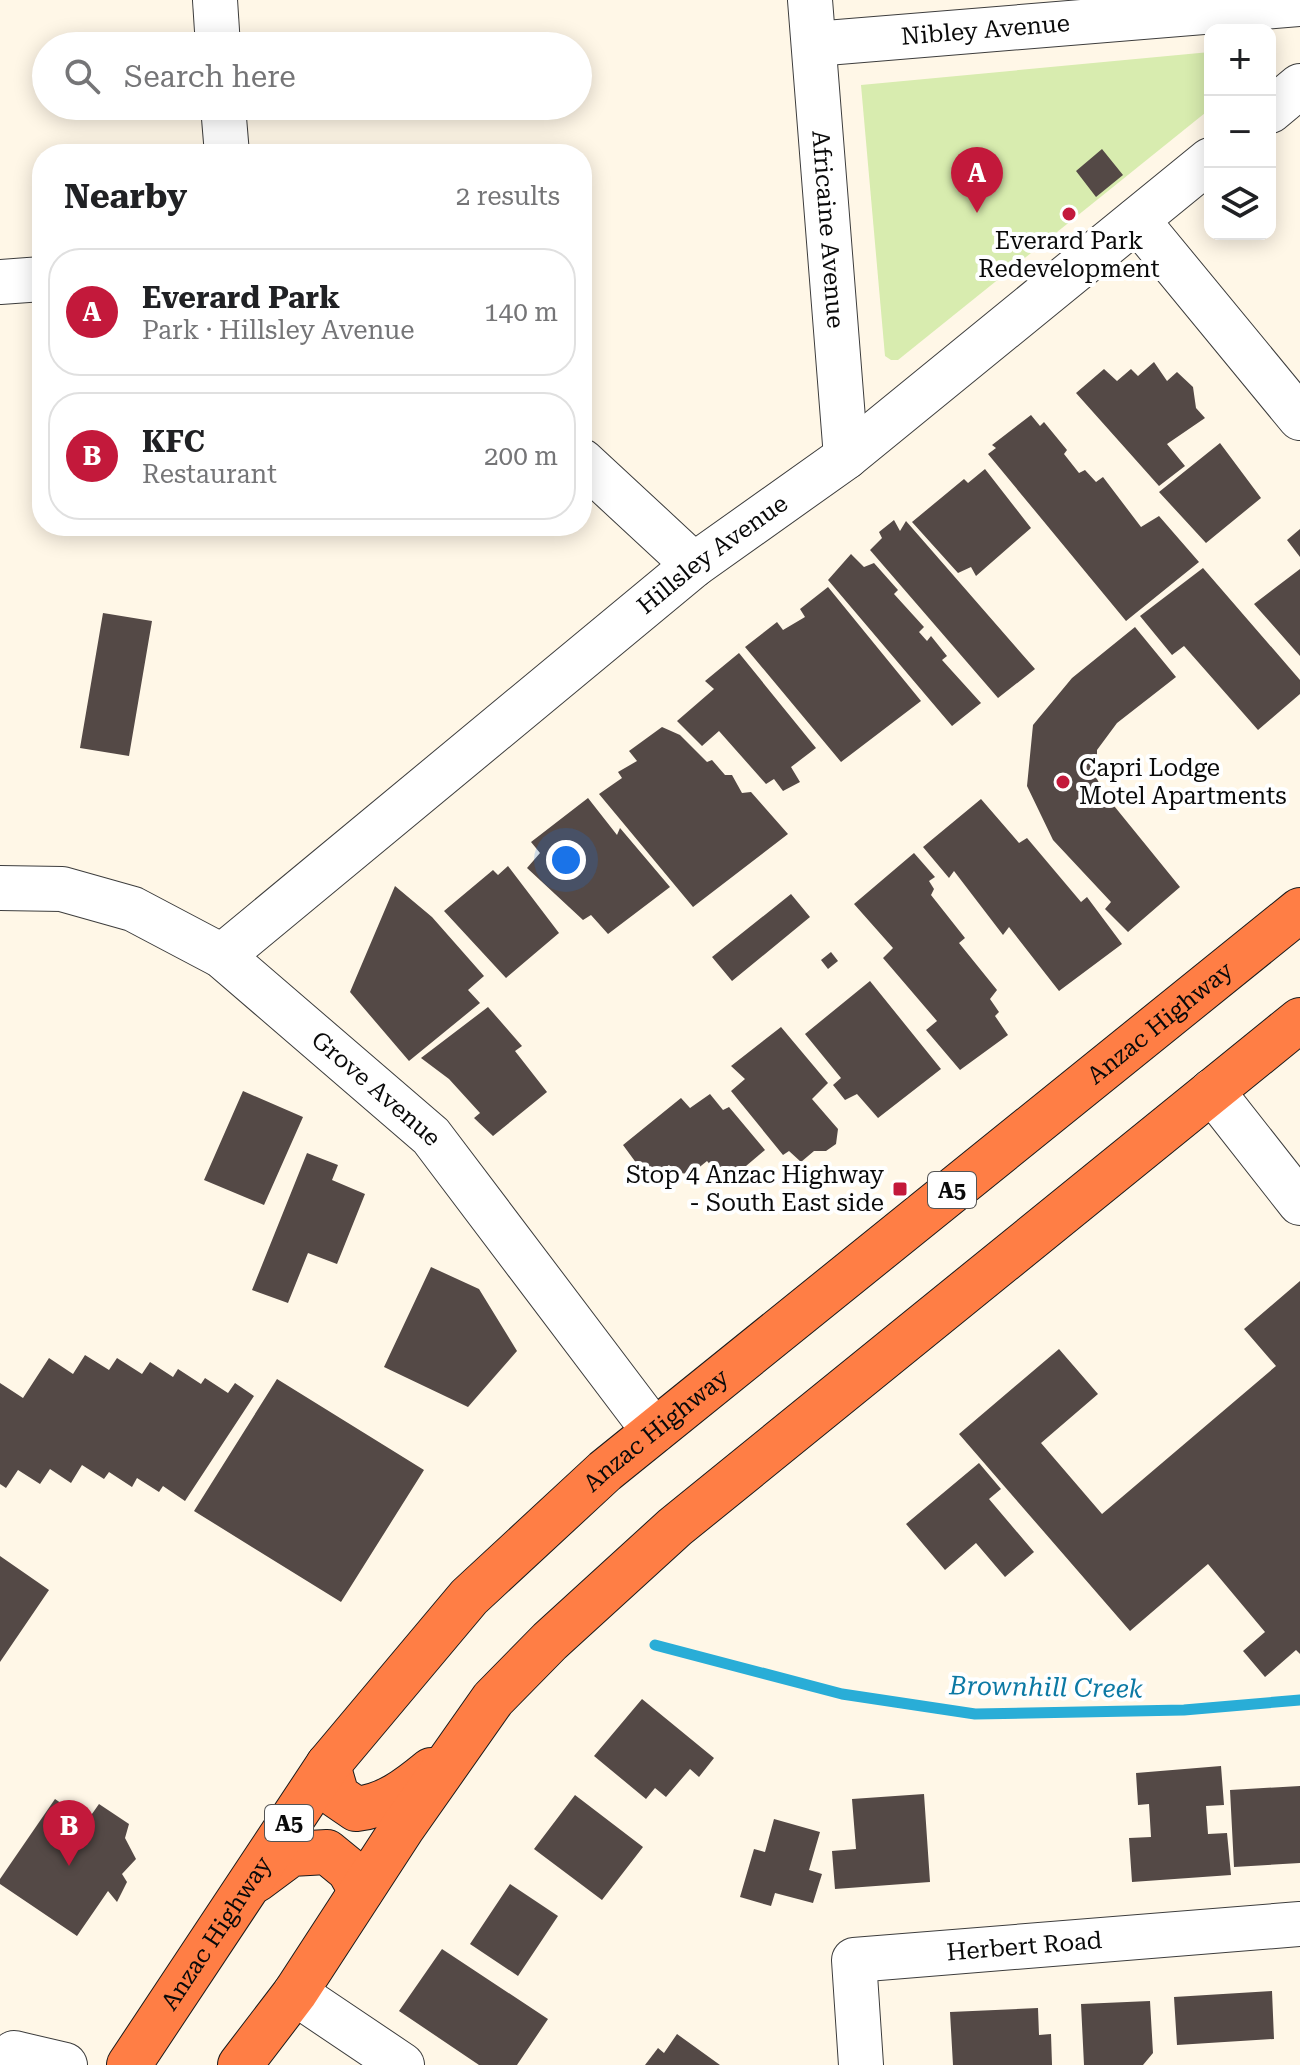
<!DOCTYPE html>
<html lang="en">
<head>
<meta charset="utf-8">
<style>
  body { margin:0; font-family:"Roboto Serif",serif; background:#f6f6f6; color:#202124 }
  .controls { position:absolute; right:24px; top:24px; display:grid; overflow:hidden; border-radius:16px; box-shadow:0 4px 20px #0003 }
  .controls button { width:72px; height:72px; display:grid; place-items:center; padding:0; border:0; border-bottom:2px solid #e0e0e0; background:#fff; color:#202124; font:40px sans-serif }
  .you { position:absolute; left:566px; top:860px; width:28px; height:28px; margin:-20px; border:6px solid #fff; border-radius:50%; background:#1a73e8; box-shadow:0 0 0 12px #1a73e833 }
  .badge { display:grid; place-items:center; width:52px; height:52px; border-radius:50%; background:#c3193b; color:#fff; font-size:26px; font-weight:700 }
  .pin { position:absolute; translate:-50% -66px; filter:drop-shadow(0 2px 4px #0008) }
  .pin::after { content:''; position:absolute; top:42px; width:28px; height:24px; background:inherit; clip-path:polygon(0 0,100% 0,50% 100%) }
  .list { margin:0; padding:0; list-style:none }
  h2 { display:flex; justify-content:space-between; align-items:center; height:104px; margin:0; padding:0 32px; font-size:34px }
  h2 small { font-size:26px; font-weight:400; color:#757577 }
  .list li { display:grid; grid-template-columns:52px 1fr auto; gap:24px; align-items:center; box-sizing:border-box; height:128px; margin:0 16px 16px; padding:0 16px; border:2px solid #e0e0e0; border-radius:32px }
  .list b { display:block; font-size:30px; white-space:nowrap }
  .list p { margin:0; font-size:26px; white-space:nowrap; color:#757577 }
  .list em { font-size:26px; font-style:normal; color:#757577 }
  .icon { flex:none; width:44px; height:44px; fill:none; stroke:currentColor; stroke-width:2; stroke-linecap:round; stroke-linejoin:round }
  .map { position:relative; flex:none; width:1300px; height:2065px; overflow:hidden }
  .search { position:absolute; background:#fff; box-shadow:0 4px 20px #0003; left:32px; top:32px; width:560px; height:88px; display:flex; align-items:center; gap:20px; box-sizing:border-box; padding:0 28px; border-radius:44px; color:#757577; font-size:30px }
  .panel { position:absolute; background:#fff; box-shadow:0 4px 20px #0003; left:32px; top:144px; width:560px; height:392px; border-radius:32px }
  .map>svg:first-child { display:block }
</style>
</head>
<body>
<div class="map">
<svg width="1300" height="2065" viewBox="0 0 1300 2065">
  <rect width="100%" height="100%" fill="#fff7e7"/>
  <path fill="#d8ecaf" d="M1210,52V109L898,360H891L885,356L861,85Z"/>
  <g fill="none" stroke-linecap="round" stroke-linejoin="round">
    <path stroke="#29add7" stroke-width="11" d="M655,1645L842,1694L975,1714L1184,1710L1300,1700"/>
  </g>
  <path fill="#544946" d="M1102,149L1123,175L1096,197L1076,171Z
    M1154,362L1167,381L1177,372L1193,387L1196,408L1205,418L1167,444L1185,466L1159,486L1076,393L1104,369L1117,381L1131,369L1138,376Z
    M1031,415L1040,426L1044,422L1067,450L1064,454L1079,473L1085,470L1096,482L1103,477L1141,527L1159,516L1199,562L1126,621L988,454L996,448L992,445Z
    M1220,443L1261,498L1206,543L1159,492Z
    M985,469L1031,528L976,576L971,567L958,573L912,522L964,479L968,483Z
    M894,520L900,531L906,521L1035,669L998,698L870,550L882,538L879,532Z
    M1300,529V557L1287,540Z
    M851,554L864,567L874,563L898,590L894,594L924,627L919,632L927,641L931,636L947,656L942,660L981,703L952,726L828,580Z
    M1203,568L1300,680V694L1258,730L1184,646L1172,655L1140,616Z
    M1300,569V656L1254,604Z
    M828,587L921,701L841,762L745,647L777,622L783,630L805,617L800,609Z
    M103,613L152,621L129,756L80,748Z
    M1135,627L1176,677L1117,723L1097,750V779L1106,796L1180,887L1128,932L1105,909L1111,902L1053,840L1027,786L1033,725L1072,678Z
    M739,653L816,748L791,767L800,782L783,791L774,779L766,784L719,731L702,746L677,721L714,689L705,681Z
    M662,727L680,735L707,762L712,760L725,775H732L742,793L751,792L788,834L693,907L599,794L622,778L618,772L637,761L629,751Z
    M588,798L617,835L620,828L670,887L608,934L591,915L583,920L527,868L540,853L531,842Z
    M981,799L1019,843L1027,838L1081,902L1087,897L1122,944L1059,991L1009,927L1003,935L954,871L949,878L923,847Z
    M914,853L935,877L929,881L934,889L931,895L965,938L959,943L997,990L990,999L999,1012L995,1016L1008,1035L960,1070L926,1030L937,1021L883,958L893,948L854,904Z
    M508,866L559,933L506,978L444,911L493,870L498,875Z
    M395,886L432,917L484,976L468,990L480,1003L409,1061L350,992Z
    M791,894L810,917L732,981L712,957Z
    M831,952L838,961L828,969L821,960Z
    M870,981L941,1069L878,1118L857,1094L845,1100L833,1085L841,1078L805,1034Z
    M488,1007L522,1046L515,1051L547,1092L493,1136L474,1118L480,1113L449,1079L421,1058Z
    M781,1027L828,1083L812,1099L838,1129L836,1144L826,1151H814L801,1162L789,1151L783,1155L731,1091L745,1079L731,1066Z
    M243,1091L303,1117L264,1205L204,1180Z
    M710,1094L723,1110L729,1107L765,1150L726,1183L707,1161L691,1174L678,1173L669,1165L648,1179L623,1145L681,1098L690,1108Z
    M307,1153L338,1165L332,1180L365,1194L337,1264L308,1253L288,1303L252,1290Z
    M431,1267L479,1289L517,1351L468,1407L384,1367Z
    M1300,1281V1654L1296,1650L1265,1677L1243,1651L1265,1632L1208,1564L1130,1631L959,1434L1059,1349L1098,1394L1041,1443L1102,1514L1276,1366L1244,1329Z
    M85,1355L109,1370L117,1358L142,1374L150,1362L173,1377L178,1369L201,1384L205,1378L228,1393L235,1383L254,1396L185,1501L163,1486L159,1492L137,1478L132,1487L109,1472L104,1479L82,1465L71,1483L50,1469L40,1484L18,1470L6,1488L0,1484V1383L23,1398L49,1358L73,1374Z
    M277,1379L424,1470L341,1602L194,1511Z
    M979,1463L1001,1489L989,1499L1034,1552L1005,1577L976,1543L945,1570L906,1524Z
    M0,1556L49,1590L0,1662Z
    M642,1699L714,1758L699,1777L690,1769L666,1797L655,1788L646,1799L594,1756Z
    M1221,1766L1224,1805L1206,1806L1208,1834L1227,1833L1231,1875L1132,1882L1129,1838L1151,1837L1149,1804L1138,1805L1136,1773Z
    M1300,1786V1863L1234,1867L1230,1790Z
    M924,1794L930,1882L835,1889L832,1851L856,1849L852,1799Z
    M575,1795L643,1847L602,1900L534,1849Z
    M55,1799L87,1821L99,1804L129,1824L125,1838L136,1859L122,1874L127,1882L117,1902L108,1891L77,1936L0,1884V1879Z
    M774,1819L820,1832L809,1870L822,1874L813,1903L775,1893L771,1906L740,1897L754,1849L765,1852Z
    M510,1884L558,1916L518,1976L470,1944Z
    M442,1949L548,2019L517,2065H479L399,2011Z
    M1272,1991L1274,2039L1177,2045L1174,1997Z
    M1150,2001L1153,2053L1143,2065H1084L1081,2004Z
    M1038,2008L1039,2035L1051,2034L1052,2065H953L950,2012Z
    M677,2034L720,2065H645L658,2048L664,2053Z"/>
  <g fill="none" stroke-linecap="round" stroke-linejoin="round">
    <defs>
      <g id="minor">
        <path d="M215,0L218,46"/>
        <path id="s1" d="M810,0L846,457"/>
        <path id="s2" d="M814,44L1300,4"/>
        <path d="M223,106L227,154"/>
        <path d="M1270,111L1300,86"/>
        <path d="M1137,220L1300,418"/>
        <path d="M0,282L42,279"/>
        <path d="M582,461L694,565"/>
        <path id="s3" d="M0,888L62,889L133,909L222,956L431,1136L654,1431"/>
        <path id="s4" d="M222,956L694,565L846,457L1210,160"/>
        <path d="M1212,1091L1300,1203"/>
        <path d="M295,1993L402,2065"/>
        <path d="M14,2053L65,2065"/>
        <path id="s5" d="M861,2065L854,1960L1300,1924"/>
      </g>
      <g id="highway">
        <path d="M328,1765L337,1796L356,1809C386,1806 408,1789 431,1770"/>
        <path d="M256,1880L291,1854L327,1852L349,1870L361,1891"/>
        <path id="s6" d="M129,2065L328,1765L469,1597L605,1471L1300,910"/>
        <path d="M240,2065L295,1993L403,1827L493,1699L550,1641L675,1527L1300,1020"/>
      </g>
    </defs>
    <use href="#minor" stroke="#3d3d3d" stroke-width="46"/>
    <use href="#highway" stroke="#1b1b1b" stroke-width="46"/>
    <use href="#minor" stroke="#fff" stroke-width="44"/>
    <use href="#highway" stroke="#ff7e45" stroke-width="44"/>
  </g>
  <g fill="#c3193b" stroke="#fff" stroke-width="3">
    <circle cx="1069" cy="214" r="8"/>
    <circle cx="1063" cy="782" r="8"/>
    <rect x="892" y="1181" width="16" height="16" rx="4"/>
  </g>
  <g text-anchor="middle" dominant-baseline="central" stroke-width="8" stroke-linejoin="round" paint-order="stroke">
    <g fill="#fff" stroke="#545454" stroke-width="2">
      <rect x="928" y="1172" width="48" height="36" rx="6"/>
      <rect x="265" y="1805" width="48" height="36" rx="6"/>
    </g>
    <g font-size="22" font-weight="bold" fill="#0a0a0a">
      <text x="952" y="1190">A5</text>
      <text x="289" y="1823">A5</text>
    </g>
    <g font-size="24" fill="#0a0a0a" stroke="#fff">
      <text stroke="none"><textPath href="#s2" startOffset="172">Nibley Avenue</textPath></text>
      <text stroke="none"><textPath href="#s1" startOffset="230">Africaine Avenue</textPath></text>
      <text stroke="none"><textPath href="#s4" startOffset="634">Hillsley Avenue</textPath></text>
      <text stroke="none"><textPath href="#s6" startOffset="1478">Anzac Highway</textPath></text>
      <text stroke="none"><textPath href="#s3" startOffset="440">Grove Avenue</textPath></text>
      <text stroke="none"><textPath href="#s6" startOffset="830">Anzac Highway</textPath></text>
      <text stroke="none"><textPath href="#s6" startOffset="158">Anzac Highway</textPath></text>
      <text stroke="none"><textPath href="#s5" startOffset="276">Herbert Road</textPath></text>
    </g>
    <g font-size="24" fill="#0a0a0a" stroke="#fff">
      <text x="1069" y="241">Everard Park<tspan x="1069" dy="28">Redevelopment</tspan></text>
      <text x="1079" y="768" text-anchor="start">Capri Lodge<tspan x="1079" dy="28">Motel Apartments</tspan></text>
      <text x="884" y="1175" text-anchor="end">Stop 4 Anzac Highway<tspan x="884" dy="28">- South East side</tspan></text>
    </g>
    <g font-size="26" font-style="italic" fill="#0c79a4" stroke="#fff">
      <text transform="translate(1046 1687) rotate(1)">Brownhill Creek</text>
    </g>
  </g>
</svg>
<div class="controls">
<button>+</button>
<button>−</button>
<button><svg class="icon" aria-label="layers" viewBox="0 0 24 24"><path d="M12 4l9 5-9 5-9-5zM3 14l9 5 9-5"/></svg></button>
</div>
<div class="you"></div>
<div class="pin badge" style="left:977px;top:213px">A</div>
<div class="pin badge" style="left:69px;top:1866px">B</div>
<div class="search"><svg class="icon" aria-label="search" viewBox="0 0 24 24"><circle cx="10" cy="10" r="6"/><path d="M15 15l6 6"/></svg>Search here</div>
<section class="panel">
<h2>Nearby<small>2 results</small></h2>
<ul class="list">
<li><span class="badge">A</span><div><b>Everard Park</b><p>Park · Hillsley Avenue</p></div><em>140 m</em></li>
<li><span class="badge">B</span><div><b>KFC</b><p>Restaurant</p></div><em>200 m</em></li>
</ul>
</section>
</div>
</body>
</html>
